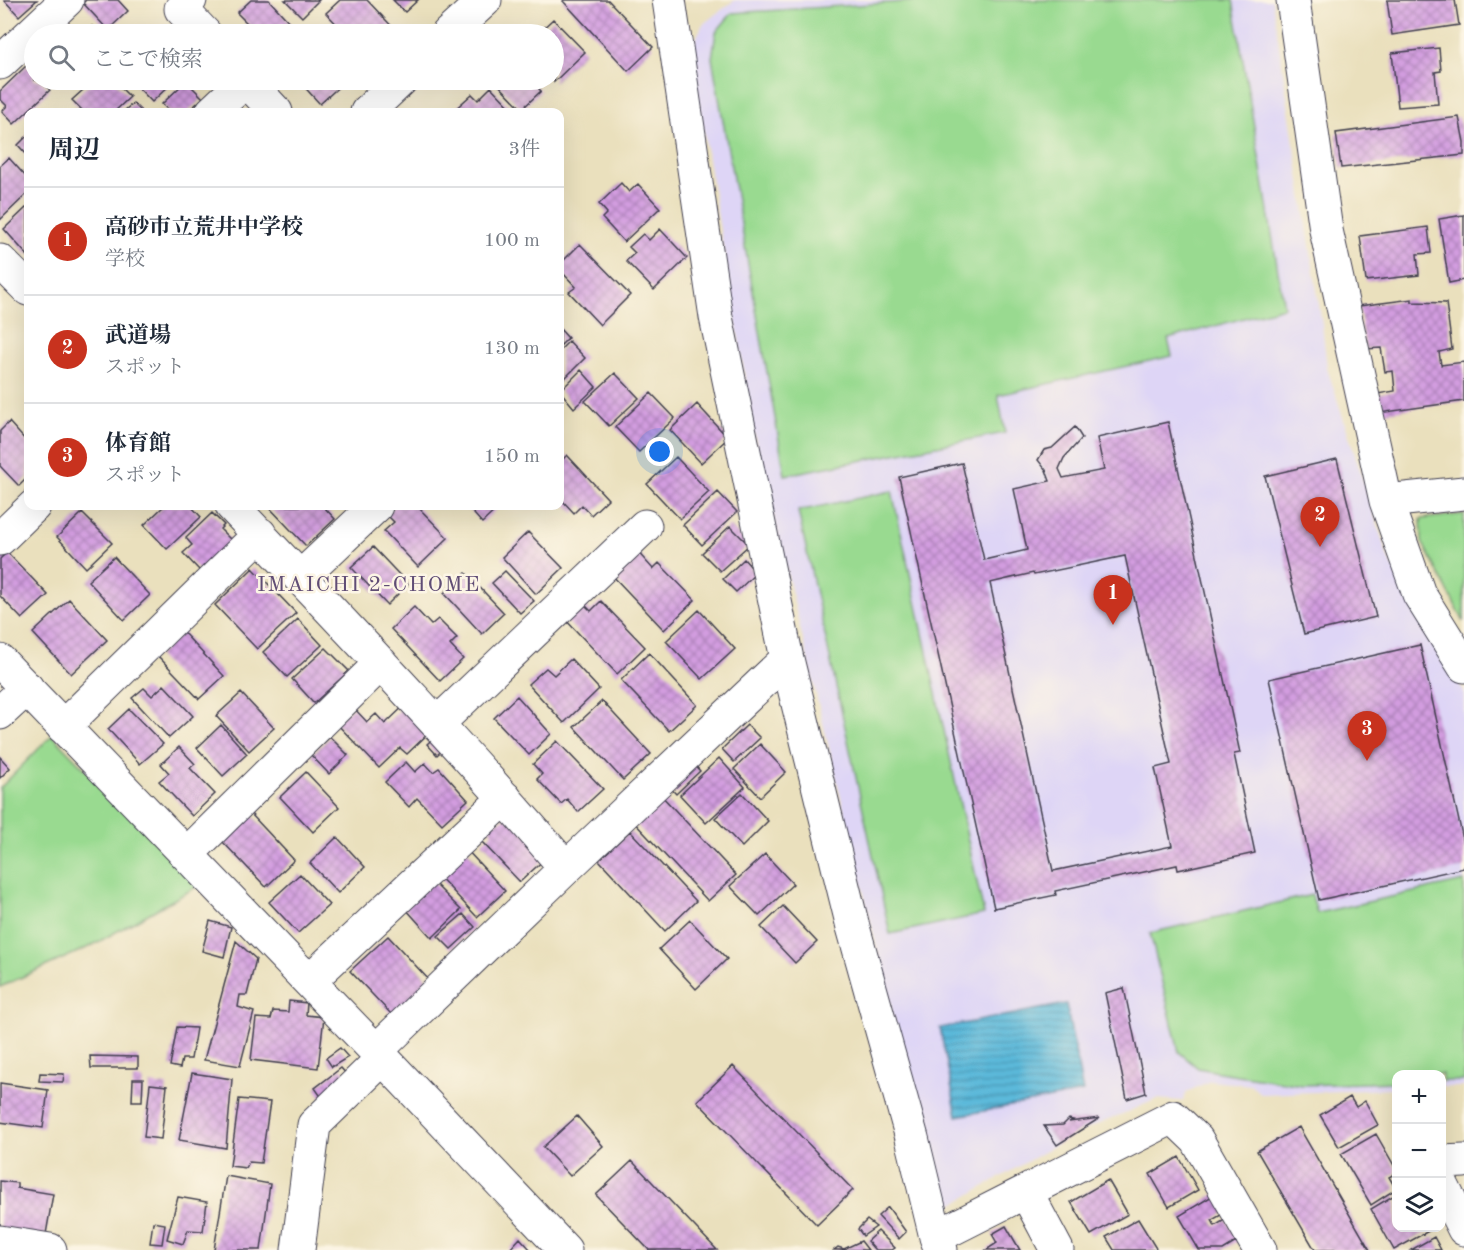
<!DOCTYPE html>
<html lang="ja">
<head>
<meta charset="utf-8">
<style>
  body { margin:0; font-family:"Old Standard TT","Noto Serif JP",serif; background:#f2f2f3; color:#1f2937 }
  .controls { position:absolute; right:18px; bottom:18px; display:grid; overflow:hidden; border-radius:12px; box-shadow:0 6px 24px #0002 }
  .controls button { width:54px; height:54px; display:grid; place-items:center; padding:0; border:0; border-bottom:2px solid #e0e1e3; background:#fff; color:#1f2937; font:30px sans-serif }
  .you { position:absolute; left:660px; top:452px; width:21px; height:21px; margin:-15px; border:4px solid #fff; border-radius:50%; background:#1a73e8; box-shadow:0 0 0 9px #1a73e833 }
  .badge { display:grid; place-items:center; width:39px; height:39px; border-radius:50%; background:#c8321e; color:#fff; font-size:20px; font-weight:700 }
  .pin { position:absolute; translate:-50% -50px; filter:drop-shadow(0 2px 3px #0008) }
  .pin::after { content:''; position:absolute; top:32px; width:21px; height:18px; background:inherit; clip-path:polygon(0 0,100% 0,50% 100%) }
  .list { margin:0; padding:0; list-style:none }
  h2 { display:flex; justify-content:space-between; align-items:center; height:78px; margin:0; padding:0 24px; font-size:26px }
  h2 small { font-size:20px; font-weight:400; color:#747a83 }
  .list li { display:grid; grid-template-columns:39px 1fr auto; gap:18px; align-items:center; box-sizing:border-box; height:108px; padding:0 24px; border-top:2px solid #e0e1e3 }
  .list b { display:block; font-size:22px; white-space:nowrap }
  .list p { margin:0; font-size:20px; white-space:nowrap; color:#747a83 }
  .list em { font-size:20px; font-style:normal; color:#747a83 }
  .icon { flex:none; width:33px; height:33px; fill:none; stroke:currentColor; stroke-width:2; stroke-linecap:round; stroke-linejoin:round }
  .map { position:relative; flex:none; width:1464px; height:1250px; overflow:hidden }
  .search { position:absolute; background:#fff; box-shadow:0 6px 24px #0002; left:24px; top:24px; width:540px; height:66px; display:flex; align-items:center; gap:15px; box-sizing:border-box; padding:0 21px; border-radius:33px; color:#747a83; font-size:22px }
  .panel { position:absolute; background:#fff; box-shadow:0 6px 24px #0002; left:24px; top:108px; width:540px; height:402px; border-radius:12px }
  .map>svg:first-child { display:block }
</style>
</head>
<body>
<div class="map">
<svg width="1464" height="1250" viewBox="0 0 1464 1250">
  <defs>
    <pattern id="water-rules" width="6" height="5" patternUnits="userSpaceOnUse" patternTransform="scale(1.5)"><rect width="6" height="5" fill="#5bb9da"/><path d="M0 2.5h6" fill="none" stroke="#4b96b2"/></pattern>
    <pattern id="building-cross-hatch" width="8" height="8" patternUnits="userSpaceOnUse" patternTransform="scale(1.5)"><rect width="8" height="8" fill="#d39de0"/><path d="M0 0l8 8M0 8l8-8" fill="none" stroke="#ab80b7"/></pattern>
  </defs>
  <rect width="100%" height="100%" fill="#fcf5e5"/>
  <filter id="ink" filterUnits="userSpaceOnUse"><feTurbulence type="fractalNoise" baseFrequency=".0167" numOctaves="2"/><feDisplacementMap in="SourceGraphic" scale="12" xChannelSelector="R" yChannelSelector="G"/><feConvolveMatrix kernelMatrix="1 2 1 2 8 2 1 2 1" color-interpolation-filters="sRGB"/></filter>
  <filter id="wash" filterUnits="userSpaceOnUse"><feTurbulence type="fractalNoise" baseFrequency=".008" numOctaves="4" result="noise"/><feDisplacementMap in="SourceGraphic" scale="24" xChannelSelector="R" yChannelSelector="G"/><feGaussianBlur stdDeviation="1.35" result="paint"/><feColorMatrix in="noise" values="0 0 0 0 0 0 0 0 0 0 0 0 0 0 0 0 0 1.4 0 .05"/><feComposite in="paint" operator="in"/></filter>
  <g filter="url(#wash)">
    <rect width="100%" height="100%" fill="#eae0bd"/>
    <path fill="#ded5f6" d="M735,0H1272L1322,325L1327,368L1388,558L1464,692V1087H1442V1074H1396V1089L1262,1094L1250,1085L1210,1081L1187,1092L1183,1101L1157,1099L1073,1135L940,1212L756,443L690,51L703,24Z"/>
    <path fill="#99da90" stroke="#5e7e66" stroke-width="1.5" d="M933,0H1233L1284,307L1168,339L1172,356L998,395L1005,433L785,475L712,58L716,32L732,13Z
      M892,491L984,914L890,934L798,511Z
      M1464,514V622L1422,542L1421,519Z
      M52,735L198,886L91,946L0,987V788Z
      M1464,881V1081H1442V1074H1396V1082L1302,1085L1219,1072L1198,1068L1179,1052L1150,933L1312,895L1317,913Z"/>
    <path fill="url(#water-rules)" stroke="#3e6e8a" stroke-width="1.5" d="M1066,1004L1083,1092L957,1116L940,1028Z"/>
    <g id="blocks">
      <path fill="url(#building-cross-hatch)" fill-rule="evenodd" d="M4,0H37L19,16Z
        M86,0H118L128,11L108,30L83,3Z
        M251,0H269L292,25L282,34H258L237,13Z
        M285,0H319L302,17Z
        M340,0H367L399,34H346L326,13Z
        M393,0H418L405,12Z
        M564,0H608L653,47L628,71L563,1Z
        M1387,0H1455L1459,25L1392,35Z
        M553,19L585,52L554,82V34H537Z
        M92,26L101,34H84Z
        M1439,48L1441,71L1435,72L1438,104L1398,107L1392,53Z
        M27,65L34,74V80H40L50,90L14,124L2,111L7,106L0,99V91Z
        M94,80H113L130,97L114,112H84L72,100Z
        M131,80H175L152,102Z
        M298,80H346L320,104Z
        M494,80H530L541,91L522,109Z
        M186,81L203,98L187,112H170L162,104Z
        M491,87L511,108L506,112H452L472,94L478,100Z
        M133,103L142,112H123Z
        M1459,117L1464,142V155L1341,168L1336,133Z
        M28,135V156L18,145Z
        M9,158L28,179V193L0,220V166Z
        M621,183L629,192L638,184L660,208L624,242L602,218L607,213L599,204Z
        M28,206V256L4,229Z
        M1464,215V280L1449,283L1439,219Z
        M1428,227L1431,253L1417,254L1419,275L1366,281L1360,236Z
        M660,229L687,258L654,290L626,261L635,253L629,247L643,234L649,240Z
        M580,244L630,295L600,325L569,292L576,287L560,270V264Z
        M1412,299V302L1446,303L1452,349L1439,352L1441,365L1464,362V401L1379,413L1377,394L1395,391L1393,371L1385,372L1381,348L1365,349L1359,306Z
        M560,329L568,338L560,346Z
        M569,341L585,358L560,383V350Z
        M581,370L596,387L574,408L560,391Z
        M615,373L639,398L609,426L585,401Z
        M651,393L675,418L639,452L615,427Z
        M697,404L728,438L701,463L670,430Z
        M9,422L28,443V477L19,486L0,466V431Z
        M1168,422L1240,753L1234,754L1255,853L1178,870L1177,865L1055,891L1056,895L994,908L899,477L962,463L984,560L1027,550L1014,489L1050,481L1046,470L1038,460L1044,450L1052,448L1075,427L1082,438L1064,458L1059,469L1063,478L1104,470L1097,438ZM1125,556L1171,764L1155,768L1172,846L1053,871L990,583L1033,573L1034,575Z
        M567,455L608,499L591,515L582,505L574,513L560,498V462Z
        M676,457L709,492L680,519L647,484Z
        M1337,459L1376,617L1304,634L1265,476Z
        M718,492L737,512L702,545L683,525Z
        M164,506H191L201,517L167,549L144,525Z
        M268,506H323L335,519L306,546Z
        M395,506H417L448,538L418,567L384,531L394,522L386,514Z
        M467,506H500L482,523Z
        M82,513L112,543L86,568L57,537Z
        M212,513L224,525L220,529L232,541L200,571L183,553L192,545L186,538Z
        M730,526L749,545L720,571L702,553Z
        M528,532L563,568L536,594L502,557Z
        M373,547L408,584L387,605L351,567Z
        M635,549L653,569L659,563L695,600L664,630L610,573Z
        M7,552L48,595L22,619L0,596V559Z
        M114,557L150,595L124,620L88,581Z
        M744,559L756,573L736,592L723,579Z
        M253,568L296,613L257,649L215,605Z
        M505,571L534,601L520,613L492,583Z
        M466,573L504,613L482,634L444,593Z
        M69,599L107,640L71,674L33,633Z
        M579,599L591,611L601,601L645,647L617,674L562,616Z
        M414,607L431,625L438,619L457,638L450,645L463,659L440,681L391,629Z
        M699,610L735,649L702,679L666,641Z
        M298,619L322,645L287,677L263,652Z
        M183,632L224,676L199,699L158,656Z
        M1420,645L1464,844V868L1319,900L1269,679Z
        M326,648L349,671L314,703L292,679Z
        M649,653L697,705L669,731L621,680Z
        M571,659L599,689L564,723L528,684L546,668L554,675Z
        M164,685L193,716L169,738L132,698L144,688L152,696Z
        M241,693L274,728L249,751L216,716Z
        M517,696L551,734L529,755L494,718Z
        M602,701L651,754L623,780L574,727Z
        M408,702L433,729L407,754L400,748L379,768L336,723L353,707L367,722L376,714L385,724Z
        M129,709L163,744L140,764L108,729Z
        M221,725L247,754L223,776L197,748Z
        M747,725L760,738L734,762L722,749Z
        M439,733L449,744L437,755L427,744Z
        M330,737L348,755L329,774L311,755Z
        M557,741L603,789L578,812L567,799L561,804L537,779L542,774L533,764Z
        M760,744L786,772L760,797L734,769Z
        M179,747L195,764L190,768L215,794L192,816L159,781L169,773L161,764Z
        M0,757L10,768L0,778Z
        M719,758L745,787L706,823L680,795Z
        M689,759L700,771L676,794L665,782Z
        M406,762L415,772L425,763L433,772L439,768L468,800L442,824L417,798L409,807L385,782Z
        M306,772L339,807L313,832L280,797Z
        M659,793L736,875L708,901L631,819Z
        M742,793L768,821L742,847L715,818Z
        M250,813L294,860L266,887L221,840Z
        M507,818L550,854L520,882L482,842L493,833L487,826Z
        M630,831L696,901L665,931L599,860Z
        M337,837L365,867L338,893L310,863Z
        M465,848L505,891L477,917L437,874Z
        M765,854L793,884L759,916L730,886Z
        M300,874L329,905L298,933L269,902Z
        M433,882L461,910L432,938L405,908Z
        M783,906L817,942L795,963L761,927Z
        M463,914L475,927L451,949L438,936Z
        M690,920L727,959L696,989L659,949Z
        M210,921L231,927L224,957L202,951Z
        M388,936L429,980L392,1015L350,971Z
        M236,941L256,959L247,995H240L238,1007L254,1012L240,1066L204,1060Z
        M1124,988L1146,1093L1127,1099L1105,993Z
        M289,1001L307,1003L306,1015L324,1017L318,1068L251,1060L256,1018L271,1019L273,1011L288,1012Z
        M177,1027L196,1028L191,1059H182L180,1068L170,1066Z
        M340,1048L348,1057L332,1067L326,1058Z
        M90,1056L138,1057V1068H91Z
        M733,1066L853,1190L817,1225L697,1101Z
        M341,1068L348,1076L322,1098L315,1088Z
        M40,1073L64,1074L63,1082L39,1081Z
        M192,1073L232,1079L226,1148L179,1140Z
        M133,1079H143L142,1101H132Z
        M0,1083L48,1090L43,1128L0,1122Z
        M150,1084L167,1086L161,1139L144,1137Z
        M1350,1097L1356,1107L1365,1101L1378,1125L1339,1147L1320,1115Z
        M239,1099L270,1102L261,1163L249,1162L246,1168L230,1166Z
        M577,1116L603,1146L570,1176L543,1147Z
        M1100,1118L1057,1145L1044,1126L1063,1125L1069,1119L1073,1120L1069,1122Z
        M1299,1127L1370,1250H1315L1257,1151Z
        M1376,1134L1396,1169V1173L1389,1177L1396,1189L1371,1205L1341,1154Z
        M1179,1157L1198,1190L1169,1207L1150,1174Z
        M632,1161L717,1250H649L596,1195Z
        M226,1176L270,1184L261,1250H214Z
        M1108,1180L1128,1214L1091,1235L1071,1202Z
        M0,1181L17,1183V1188L53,1194L45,1240L0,1233Z
        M1217,1193L1228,1211L1212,1220L1215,1226L1226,1219L1238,1241L1223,1250H1199L1179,1216Z
        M1396,1194V1228H1434L1394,1250L1371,1209Z
        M178,1197L207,1202L203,1231L188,1230L183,1244L167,1239Z
        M888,1207L906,1232L899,1239L878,1216Z
        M1138,1219L1157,1250H1114L1106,1237Z
        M867,1220L876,1227L863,1236L858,1229Z
        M153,1222L165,1224L162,1244L150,1243Z
        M1006,1226L1020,1250H986L997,1243L992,1234Z
        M878,1231L895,1248L892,1250H875L867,1241Z
        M1434,1237L1441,1250H1411Z
        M520,1238L530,1249L529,1250H509Z
        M861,1241L868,1250H834L838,1247L844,1249Z"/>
    </g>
  </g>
  <g filter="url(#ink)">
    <use href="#blocks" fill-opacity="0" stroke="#403e4e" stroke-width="1.5"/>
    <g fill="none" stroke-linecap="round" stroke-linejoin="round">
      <defs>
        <path id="minor" d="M190,0L181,9L205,34
          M669,0L716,317L787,659L853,927L912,1138L936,1237L941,1250
          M1293,0L1326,230L1386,501L1419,594L1464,666
          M448,34L485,0
          M0,63L67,0
          M246,80L276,112
          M212,112L246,80
          M367,112L401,80
          M0,261L28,289
          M1386,501L1464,493
          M232,506C345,625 459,744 566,868
          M0,539L34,506
          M300,578L376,506
          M0,661L376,1051L565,1250
          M0,713L27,688
          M437,724L645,526
          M63,727L260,534
          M187,854L381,663
          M309,981L505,798
          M376,1051L566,868L787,659
          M1442,1162L1464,1161
          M1442,1185L1464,1229
          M1026,1192L1057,1250
          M936,1237L1173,1117L1197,1140L1260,1250
          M0,1242L50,1250
          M298,1250L314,1125L383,1058"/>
      </defs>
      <use href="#minor" stroke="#403e4e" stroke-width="35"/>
      <use href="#minor" stroke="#fff" stroke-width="33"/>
    </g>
  </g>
  <g text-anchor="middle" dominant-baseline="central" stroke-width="5" stroke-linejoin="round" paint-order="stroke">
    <g font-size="22" letter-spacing="1.5" fill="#604d75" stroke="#fcf5e5">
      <text x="369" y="585">IMAICHI 2-CHOME</text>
    </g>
  </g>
</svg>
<div class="controls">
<button>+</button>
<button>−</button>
<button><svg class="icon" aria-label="layers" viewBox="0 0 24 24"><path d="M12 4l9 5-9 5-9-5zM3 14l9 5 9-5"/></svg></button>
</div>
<div class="you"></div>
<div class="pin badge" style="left:1113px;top:625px">1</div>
<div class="pin badge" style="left:1320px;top:547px">2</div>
<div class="pin badge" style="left:1367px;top:761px">3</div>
<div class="search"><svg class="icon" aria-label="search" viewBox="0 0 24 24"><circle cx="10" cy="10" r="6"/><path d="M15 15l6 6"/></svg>ここで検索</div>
<section class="panel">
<h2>周辺<small>3件</small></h2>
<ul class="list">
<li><span class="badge">1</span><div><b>高砂市立荒井中学校</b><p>学校</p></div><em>100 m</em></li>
<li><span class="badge">2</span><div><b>武道場</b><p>スポット</p></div><em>130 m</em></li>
<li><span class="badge">3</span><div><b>体育館</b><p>スポット</p></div><em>150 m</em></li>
</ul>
</section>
</div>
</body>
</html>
